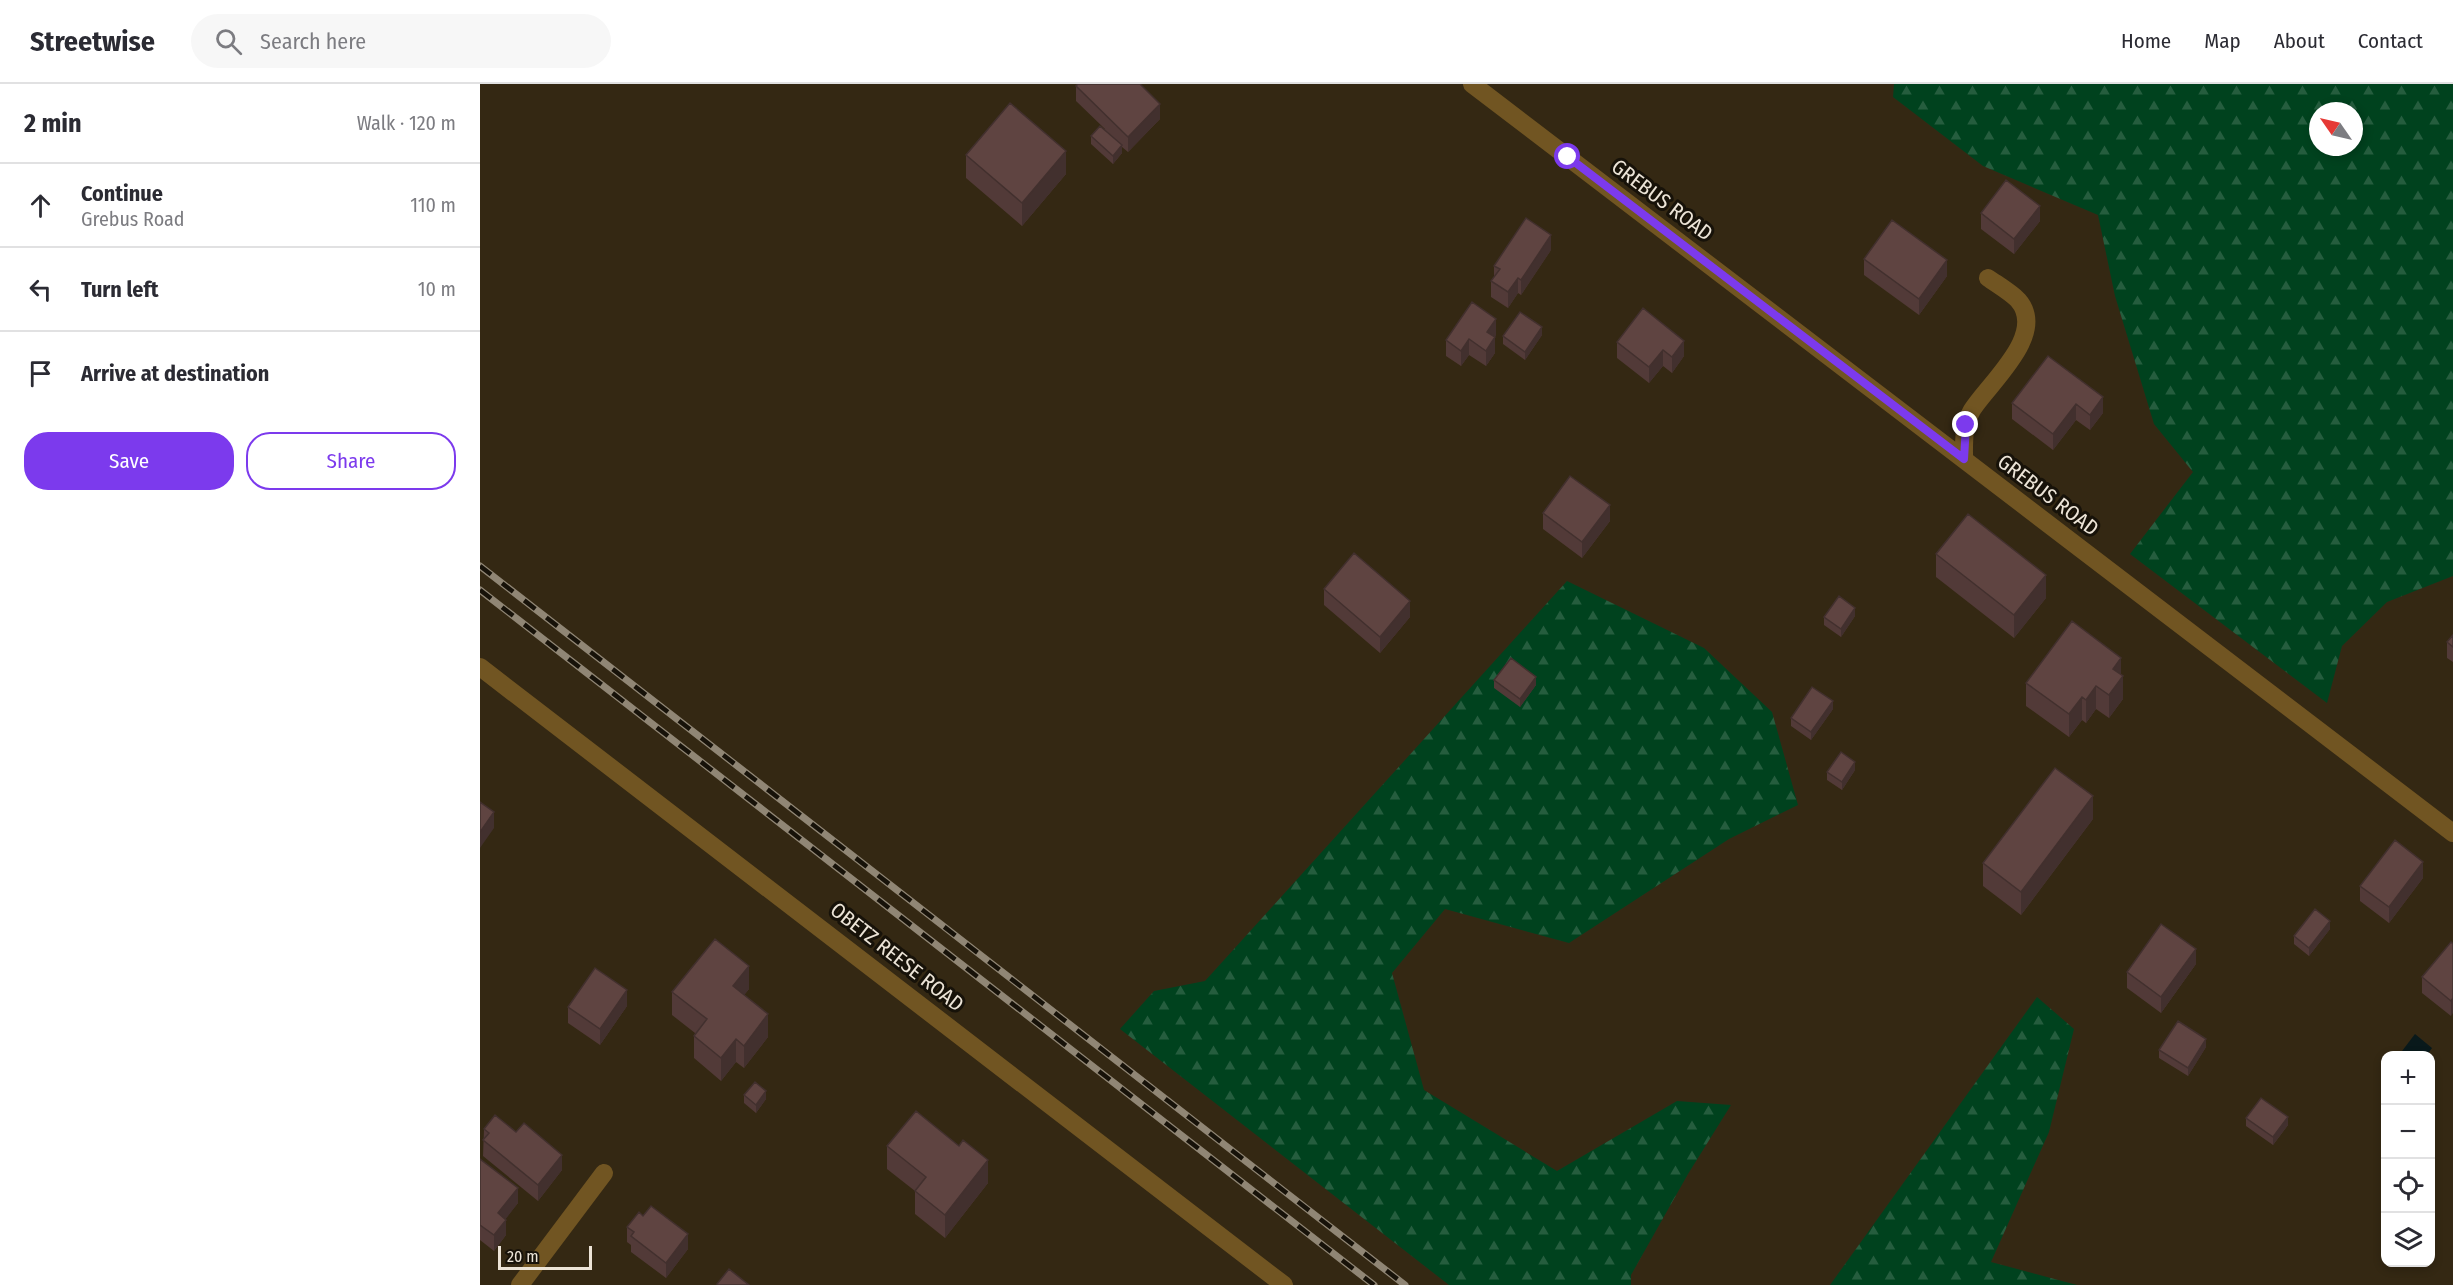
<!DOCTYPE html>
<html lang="en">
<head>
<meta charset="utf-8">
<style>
  body { margin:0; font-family:"Fira Sans Condensed",sans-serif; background:#f7f7f7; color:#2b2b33 }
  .controls { position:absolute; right:18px; bottom:18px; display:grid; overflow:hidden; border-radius:12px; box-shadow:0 3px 9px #0003 }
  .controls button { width:54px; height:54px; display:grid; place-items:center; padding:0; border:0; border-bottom:2px solid #e1e1e2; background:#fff; color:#2b2b33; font:30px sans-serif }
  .compass { position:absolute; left:1829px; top:18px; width:54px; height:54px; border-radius:50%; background:#fff; box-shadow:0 3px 9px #0003; rotate:304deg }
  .scale { position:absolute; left:18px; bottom:15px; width:94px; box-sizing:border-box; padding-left:6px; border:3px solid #ece4d7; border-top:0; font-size:16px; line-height:21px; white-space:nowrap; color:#ece4d7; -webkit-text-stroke:4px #171209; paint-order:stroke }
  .stop { position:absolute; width:18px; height:18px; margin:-14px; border:4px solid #7c3aed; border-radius:50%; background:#fff }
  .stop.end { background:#7c3aed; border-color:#fff; box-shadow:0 2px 6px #0008 }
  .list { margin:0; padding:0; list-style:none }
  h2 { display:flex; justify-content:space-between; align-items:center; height:78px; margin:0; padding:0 24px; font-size:26px }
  h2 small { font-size:20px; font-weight:400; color:#7c7c81 }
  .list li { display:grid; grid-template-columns:39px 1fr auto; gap:18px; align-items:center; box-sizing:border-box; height:84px; padding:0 24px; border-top:2px solid #e1e1e2 }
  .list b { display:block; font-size:22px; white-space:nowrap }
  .list p { margin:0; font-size:20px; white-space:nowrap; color:#7c7c81 }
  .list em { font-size:20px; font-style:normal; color:#7c7c81 }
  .actions { display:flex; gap:12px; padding:18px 24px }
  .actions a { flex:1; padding:14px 0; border:2px solid #7c3aed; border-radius:24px; text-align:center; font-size:21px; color:#7c3aed }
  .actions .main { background:#7c3aed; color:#fff }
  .icon { flex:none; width:33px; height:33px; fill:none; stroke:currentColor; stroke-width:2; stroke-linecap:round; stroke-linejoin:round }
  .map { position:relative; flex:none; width:1973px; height:1201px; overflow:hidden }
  header { display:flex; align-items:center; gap:36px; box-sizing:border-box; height:84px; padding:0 30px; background:#fff; border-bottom:2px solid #e1e1e2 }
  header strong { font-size:28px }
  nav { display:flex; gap:33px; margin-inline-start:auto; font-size:21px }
  .search { width:420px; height:54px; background:#f7f7f7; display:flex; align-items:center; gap:15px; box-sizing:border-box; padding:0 21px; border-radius:33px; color:#7c7c81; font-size:22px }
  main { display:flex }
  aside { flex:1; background:#fff }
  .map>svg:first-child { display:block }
</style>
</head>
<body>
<header>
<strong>Streetwise</strong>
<div class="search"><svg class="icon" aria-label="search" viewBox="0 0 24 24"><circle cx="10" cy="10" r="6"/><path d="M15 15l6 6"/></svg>Search here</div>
<nav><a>Home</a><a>Map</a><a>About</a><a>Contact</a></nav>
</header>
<main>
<aside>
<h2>2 min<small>Walk · 120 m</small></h2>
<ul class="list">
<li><svg class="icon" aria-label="ahead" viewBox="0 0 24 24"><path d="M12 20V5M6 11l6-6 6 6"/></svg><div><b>Continue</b><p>Grebus Road</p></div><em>110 m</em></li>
<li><svg class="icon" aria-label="left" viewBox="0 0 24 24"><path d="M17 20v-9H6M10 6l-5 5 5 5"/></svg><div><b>Turn left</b></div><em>10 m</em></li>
<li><svg class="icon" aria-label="arrive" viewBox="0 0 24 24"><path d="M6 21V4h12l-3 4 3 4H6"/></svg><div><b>Arrive at destination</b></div></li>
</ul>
<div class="actions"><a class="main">Save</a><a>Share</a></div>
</aside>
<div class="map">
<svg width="1973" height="1201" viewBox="0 0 1973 1201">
  <defs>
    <pattern id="forest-firs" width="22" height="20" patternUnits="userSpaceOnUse" patternTransform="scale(1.5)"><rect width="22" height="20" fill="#00421e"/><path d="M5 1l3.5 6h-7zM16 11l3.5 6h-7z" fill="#255d3e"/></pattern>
  </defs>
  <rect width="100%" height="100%" fill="#342813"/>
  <path fill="url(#forest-firs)" fill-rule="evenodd" d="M1414,0H1973V492L1907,518L1862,562L1847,619L1650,470L1713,388L1674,340L1635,212L1618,131L1503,82L1413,13ZM1838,27H1874V63H1838Z
    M1087,497L1224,564L1292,628L1318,721L1249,755L1089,859L965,825L912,889L944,1006L1077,1087L1197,1017L1251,1021L1208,1090L1151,1191V1201H969L640,945L674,907L725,897Z
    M1557,913L1594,945L1569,1048L1511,1178L1597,1201H1350Z"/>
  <path fill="#09191b" d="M1935,950L1952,964L1947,971H1919Z"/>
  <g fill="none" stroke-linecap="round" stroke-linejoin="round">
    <path stroke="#715522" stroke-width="18" d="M992,0L1973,749
      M1484,375C1484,358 1483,342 1492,326C1509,299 1568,250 1538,216C1530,208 1518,201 1508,194
      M0,583L804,1201
      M40,1201L124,1089"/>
    <defs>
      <path id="rail" d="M0,482L925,1201
        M0,506L894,1201"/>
    </defs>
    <use href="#rail" stroke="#908675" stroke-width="7"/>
    <use href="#rail" stroke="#171209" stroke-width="4.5" stroke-dasharray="14" stroke-linecap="butt"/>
  </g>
  <path fill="#523a38" d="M596,2L680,35L648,68L642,63V69L633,80L611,60V52L625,45L596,17Z
    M486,71L586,90L542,142L486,94Z
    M1501,129L1560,137L1534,170L1501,145Z
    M1071,166L1041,211L1038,209L1028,224L1011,213V197L1014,193V182Z
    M1384,175L1467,192L1439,231L1384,191Z
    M1163,224L1204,272L1192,289L1183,282L1169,299L1137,274V258Z
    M1016,251L1014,253L1015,269L1006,282L989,271L981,282L966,272V256Z
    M1062,251L1045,276L1023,260V252Z
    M1568,272L1623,329L1610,346L1596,336L1573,366L1532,335V319Z
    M1063,429L1130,437L1102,474L1063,445Z
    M1456,470L1566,514L1534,554L1456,493Z
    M844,505L930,533L900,569L844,521Z
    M1375,532L1361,553L1344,541V533Z
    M1973,551V578L1967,574V558Z
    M1641,590L1643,615L1629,634L1616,625L1606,639L1602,636L1589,653L1546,622V599Z
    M1014,596L1056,601L1040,623L1014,604Z
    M1353,625L1331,656L1311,642V634Z
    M1375,686L1362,706L1347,696V688Z
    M1613,735L1541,831L1503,802V779Z
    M1943,794L1909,839L1880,817V802Z
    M1850,845L1829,872L1814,860V852Z
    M1973,860L1971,932L1942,909V893Z
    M1716,880L1681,929L1647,904V888Z
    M269,905L264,911L288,953L264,984L256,978L241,997L214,974V952L215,949L192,931V908Z
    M147,922L120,961L88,939V923Z
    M1726,963L1708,992L1679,974V966Z
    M264,1011L286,1015L276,1029L264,1019Z
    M1766,1034L1808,1041L1793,1061L1766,1042Z
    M4,1045L82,1086L58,1117L3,1072Z
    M407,1062L508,1099L465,1154L435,1130V1107L407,1085Z
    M0,1075L38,1119L25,1135L26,1151L14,1167L0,1156Z
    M147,1143L208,1165L186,1194L151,1168V1161L147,1158Z"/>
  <path fill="#42302e" d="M680,20V35L648,68V53Z
    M642,61V69L633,80V72Z
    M586,67V90L542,142V119Z
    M1560,122V137L1534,170V155Z
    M1071,151V166L1041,211V196Z
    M1467,176V192L1439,231V215Z
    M1038,194V209L1028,224V208Z
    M1016,235V251L1007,264V248Z
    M1062,243V251L1045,276V268Z
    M1015,253V269L1006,282V267Z
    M989,255V271L981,282V267Z
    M1204,257V272L1192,289V273Z
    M1183,266V282L1169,299V283Z
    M1623,313V329L1610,346V331Z
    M1596,320V336L1573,366V350Z
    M1130,421V437L1102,474V458Z
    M1566,491V514L1534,554V531Z
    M930,517V533L900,569V553Z
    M1375,524V532L1361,553V545Z
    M1641,574V595L1643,592V615L1629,634V611L1633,585Z
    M1056,593V601L1040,623V615Z
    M1616,602V625L1606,639V616Z
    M1602,613V636L1589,653V630Z
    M1353,617V625L1331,656V648Z
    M1375,678V686L1362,706V698Z
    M1613,712V735L1541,831V808Z
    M14,728V744L0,764V748Z
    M1943,778V794L1909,839V823Z
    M1850,837V845L1829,872V864Z
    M1716,865V880L1681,929V913Z
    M269,882V905L253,925V902Z
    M147,906V922L120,961V945Z
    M1973,914V929L1971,932V917Z
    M288,930V953L264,984V962Z
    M256,955V978L241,997V974Z
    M1726,955V963L1708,992V984Z
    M286,1007V1015L276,1029V1021Z
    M1808,1033V1041L1793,1061V1053Z
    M82,1071V1086L58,1117V1101Z
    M508,1076V1099L465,1154V1131Z
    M38,1104V1119L18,1145V1129Z
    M26,1136V1151L14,1167V1151Z
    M208,1150V1165L186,1194V1179Z"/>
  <path fill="#5f4441" stroke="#42302e" stroke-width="1.5" d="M598,0H660L680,20L648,53L596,2Z
    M530,19L586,67L542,119L486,71Z
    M620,42L642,61L633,72L611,52Z
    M1526,96L1560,122L1534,155L1501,129Z
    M1046,134L1071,151L1041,196L1038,194L1028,208L1011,197L1020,185L1014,182Z
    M1412,136L1467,176L1439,215L1384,175Z
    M992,218L1016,235L1007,248L1015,253L1006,267L989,255L981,267L966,256Z
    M1163,224L1204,257L1192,273L1183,266L1169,283L1137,258Z
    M1040,228L1062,243L1045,268L1023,252Z
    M1568,272L1623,313L1610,331L1596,320L1573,350L1532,319Z
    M1090,392L1130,421L1102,458L1063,429Z
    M1488,430L1566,491L1534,531L1456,470Z
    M874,469L930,517L900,553L844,505Z
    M1359,512L1375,524L1361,545L1344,533Z
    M1592,537L1641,574L1633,585L1643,592L1629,611L1616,602L1606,616L1602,613L1589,630L1546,599Z
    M1973,551V563L1967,558Z
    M1031,574L1056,593L1040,615L1014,596Z
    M1332,603L1353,617L1331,648L1311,634Z
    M1361,668L1375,678L1362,698L1347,688Z
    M1575,684L1613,712L1541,808L1503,779Z
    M0,718L14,728L0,748Z
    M1915,756L1943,778L1909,823L1880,802Z
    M1835,825L1850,837L1829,864L1814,852Z
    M1681,840L1716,865L1681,913L1647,888Z
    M235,855L269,882L253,902L288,930L264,962L256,955L241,974L214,952L227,935L192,908Z
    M1971,858L1973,860V914L1971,917L1942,893Z
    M115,884L147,906L120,945L88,923Z
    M1698,937L1726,955L1708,984L1679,966Z
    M275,998L286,1007L276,1021L264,1011Z
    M1781,1014L1808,1033L1793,1053L1766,1034Z
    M436,1027L479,1062L483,1056L508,1076L465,1131L435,1107L446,1093L407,1062Z
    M15,1031L36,1048L44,1039L82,1071L58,1101L3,1056L9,1049L4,1045Z
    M0,1075L38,1104L18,1129L26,1136L14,1151L0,1141Z
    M171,1122L208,1150L186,1179L151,1152L154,1148L147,1143L159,1128L163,1132Z
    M249,1185L269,1201H238L237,1200Z"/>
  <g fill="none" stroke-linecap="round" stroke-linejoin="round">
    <path stroke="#7c3aed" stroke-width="8" d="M1088,73L1484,375L1486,341"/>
  </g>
  <g text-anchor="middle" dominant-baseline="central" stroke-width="6" stroke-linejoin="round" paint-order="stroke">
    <g font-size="21" fill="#ece4d7" stroke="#171209">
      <text transform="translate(1182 116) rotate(37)">GREBUS ROAD</text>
      <text transform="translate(1568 411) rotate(37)">GREBUS ROAD</text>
      <text transform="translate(417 873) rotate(38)">OBETZ REESE ROAD</text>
    </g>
  </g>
</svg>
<div class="controls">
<button>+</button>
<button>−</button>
<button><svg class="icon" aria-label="locate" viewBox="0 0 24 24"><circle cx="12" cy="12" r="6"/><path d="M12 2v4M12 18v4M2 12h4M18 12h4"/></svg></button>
<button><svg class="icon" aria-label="layers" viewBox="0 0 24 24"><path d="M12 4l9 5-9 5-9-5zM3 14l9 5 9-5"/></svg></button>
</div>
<svg class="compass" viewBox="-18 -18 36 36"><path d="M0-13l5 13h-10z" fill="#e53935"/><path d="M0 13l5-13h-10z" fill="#7c7c81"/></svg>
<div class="scale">20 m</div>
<div class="stop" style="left:1088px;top:73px"></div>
<div class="stop end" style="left:1486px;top:341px"></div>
</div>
</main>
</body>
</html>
